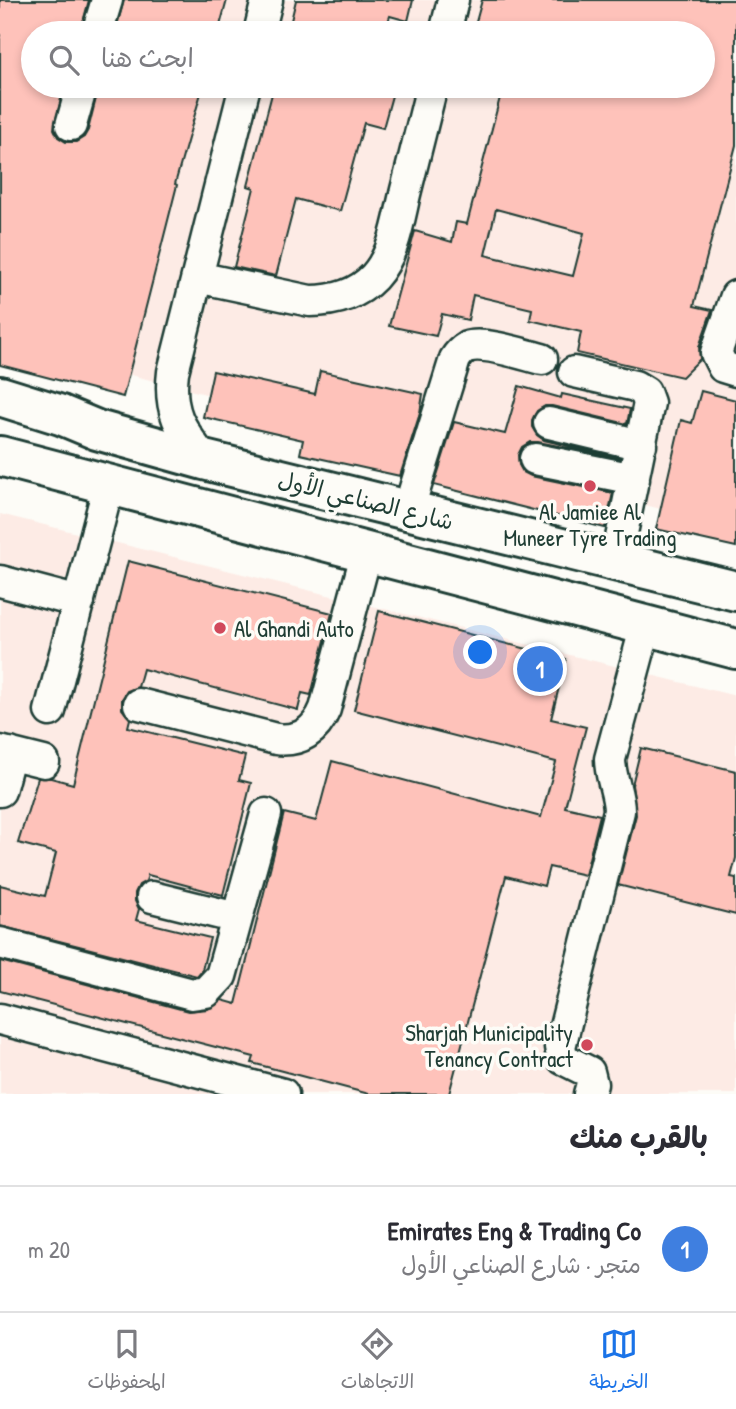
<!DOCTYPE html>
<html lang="ar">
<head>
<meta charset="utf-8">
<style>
  body { margin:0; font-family:"Patrick Hand","Playpen Sans Arabic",sans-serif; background:#f7f7f7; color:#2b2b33; direction:rtl }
  .you { position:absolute; left:481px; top:653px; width:24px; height:24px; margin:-18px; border:5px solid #fff; border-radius:50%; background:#1a73e8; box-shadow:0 0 0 10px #1a73e833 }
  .badge { display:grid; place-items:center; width:46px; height:46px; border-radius:50%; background:#1a73e8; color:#fff; font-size:23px; font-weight:700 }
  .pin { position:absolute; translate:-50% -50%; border:4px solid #fff; box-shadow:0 2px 7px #0006 }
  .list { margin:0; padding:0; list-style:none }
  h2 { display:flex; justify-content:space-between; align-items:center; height:91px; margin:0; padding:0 28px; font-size:30px }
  h2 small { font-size:23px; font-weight:400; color:#7c7c81 }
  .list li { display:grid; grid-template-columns:46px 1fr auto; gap:21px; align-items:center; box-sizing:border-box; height:126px; padding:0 28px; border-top:2px solid #e1e1e2 }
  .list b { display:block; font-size:26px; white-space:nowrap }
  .list p { margin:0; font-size:23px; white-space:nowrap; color:#7c7c81 }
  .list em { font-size:23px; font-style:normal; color:#7c7c81 }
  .icon { flex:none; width:38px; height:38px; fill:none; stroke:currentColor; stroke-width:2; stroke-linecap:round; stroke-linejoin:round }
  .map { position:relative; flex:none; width:736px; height:1094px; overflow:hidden; direction:ltr }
  .search { position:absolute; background:#fff; box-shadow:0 4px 10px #0003; left:21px; right:21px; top:21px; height:77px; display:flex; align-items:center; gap:18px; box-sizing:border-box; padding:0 24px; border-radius:38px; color:#7c7c81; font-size:26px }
  .sheet { height:217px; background:#fff }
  nav { display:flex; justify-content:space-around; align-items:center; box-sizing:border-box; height:98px; border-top:2px solid #e1e1e2; background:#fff; font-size:19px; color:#7c7c81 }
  nav a { display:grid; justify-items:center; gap:4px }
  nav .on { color:#1a73e8 }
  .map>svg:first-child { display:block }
</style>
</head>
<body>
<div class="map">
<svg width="736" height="1094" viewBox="0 0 736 1094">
  <rect width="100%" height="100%" fill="#fdfcf7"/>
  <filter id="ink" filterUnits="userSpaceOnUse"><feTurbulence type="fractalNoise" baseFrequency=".0143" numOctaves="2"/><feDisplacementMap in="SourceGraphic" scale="14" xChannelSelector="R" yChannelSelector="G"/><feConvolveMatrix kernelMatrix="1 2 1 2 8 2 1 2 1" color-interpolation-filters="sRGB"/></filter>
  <g filter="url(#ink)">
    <path fill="#fdebe5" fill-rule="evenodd" d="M0,0H736V528L0,342ZM33,33H703V86H33Z
      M0,514L736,696V1094H0Z"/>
    <path fill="#fec2ba" stroke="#1f3d34" stroke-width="2" fill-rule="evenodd" d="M0,0H89L80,33H33V86H64L54,129L58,137L66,142H76L84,137L88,130L99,86H203L175,184L177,185L123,397L0,365Z
      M124,0H227L218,33H115Z
      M296,0H413L408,21L390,16L386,28L368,23L366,33H288Z
      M482,0H736V145L694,306L712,310L699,347L700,359L682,377L577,353L581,332L530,320L532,309L473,295L468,320L442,314L436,336L389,326L415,231L452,242L456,222L467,224L503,86H703V33H473ZM496,209L584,233L573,276L485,255Z
      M274,86H369L393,92L383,128L364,123L340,211L296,199L276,276L234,267L254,188L248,186Z
      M213,371L315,394L320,371L423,394L420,413L400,476L300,454L303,440L203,417Z
      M519,386L561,398L562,394L630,409L627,424L552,406H545L537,411L532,420V427L537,435L544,440L620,458L538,442H530L522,447L518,455L519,465L523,472L531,476L613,493L605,528L434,485L454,422L505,434Z
      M701,391L736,400V547L656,529L681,420L692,423Z
      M128,561L332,613L311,695L302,693L298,710L143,669L138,687L127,691L122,699V709L130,719L128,727L245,756L239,780L251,783L223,895L148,875L146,881L139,885L135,893V901L139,909L136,920L210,938L202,970L197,976L0,926V885L45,896L56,853L18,843L38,778H51L73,784Z
      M379,611L566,659L551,719L586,727L565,807L600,815L585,875L549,867L544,886L506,876L449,1094H369L252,1063L254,1057L0,991V961L188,1011L208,1009L222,1000L236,1004L284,813L316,821L332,761L541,817L556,762L354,710Z
      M641,748L736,771V858L731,877L736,878V915L618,885L636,815L632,785Z"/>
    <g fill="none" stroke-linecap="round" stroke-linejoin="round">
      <defs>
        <path id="minor" d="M97,33L107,0
          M259,33L267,0
          M445,33L453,0
          M71,125L82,86
          M197,277L310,301C334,301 357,295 374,277C396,253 399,216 407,186C415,153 424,119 432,86
          M736,296L716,353L723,367L736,371
          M574,372L635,386L645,392L649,403L616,562
          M549,423L641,445
          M535,459L634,479
          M204,460C181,429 168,413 173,372L245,86
          M408,511L455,359C458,354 462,350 467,347C483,341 525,355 542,359
          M0,581L79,602
          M139,704L276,739C300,742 316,731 325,709L367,551
          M50,711L109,484
          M0,751L44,762
          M0,791L10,753
          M152,897L237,918
          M0,943L192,994L206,992L221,976L266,814
          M0,1019L283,1094
          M589,1094L592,1084L589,1072L563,1059L560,1047L619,811C619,793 610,778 610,759L646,625"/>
        <path id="major" d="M0,396L61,415L97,430L204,460L736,591
          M0,456L736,649"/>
      </defs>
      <use href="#minor" stroke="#1f3d34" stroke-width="35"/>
      <use href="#major" stroke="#1f3d34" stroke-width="44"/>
      <use href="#minor" stroke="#fdfcf7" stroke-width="30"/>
      <use href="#major" stroke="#fdfcf7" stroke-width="38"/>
    </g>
  </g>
  <g fill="#d1495b" stroke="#fdfcf7" stroke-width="2.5">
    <circle cx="590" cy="486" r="7"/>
    <circle cx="220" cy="628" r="7"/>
    <circle cx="587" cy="1045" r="7"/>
  </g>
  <g text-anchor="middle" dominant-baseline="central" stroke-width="7" stroke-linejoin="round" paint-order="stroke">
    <g font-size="23" fill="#1f3d34" stroke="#fdfcf7">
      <text transform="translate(366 500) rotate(14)">شارع الصناعي الأول</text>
    </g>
    <g font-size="23" fill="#1f3d34" stroke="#fdfcf7">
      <text x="590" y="511">Al Jamiee Al<tspan x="590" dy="26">Muneer Tyre Trading</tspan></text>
      <text x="234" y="628" text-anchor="start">Al Ghandi Auto</text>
      <text x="573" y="1032" text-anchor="end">Sharjah Municipality<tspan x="573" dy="26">Tenancy Contract</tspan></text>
    </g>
  </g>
</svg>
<div class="you"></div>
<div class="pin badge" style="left:540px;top:669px;background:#3f7fe0">1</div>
<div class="search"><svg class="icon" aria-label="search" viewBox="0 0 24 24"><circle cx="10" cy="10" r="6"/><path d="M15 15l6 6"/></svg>ابحث هنا</div>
</div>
<section class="sheet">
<h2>بالقرب منك<small></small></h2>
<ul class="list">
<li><span class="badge" style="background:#3f7fe0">1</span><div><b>Emirates Eng &amp; Trading Co</b><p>متجر · شارع الصناعي الأول</p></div><em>20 m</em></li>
</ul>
</section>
<nav>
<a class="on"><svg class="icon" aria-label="map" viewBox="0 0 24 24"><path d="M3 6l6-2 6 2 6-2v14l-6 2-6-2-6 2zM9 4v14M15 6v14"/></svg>الخريطة</a>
<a><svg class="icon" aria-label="directions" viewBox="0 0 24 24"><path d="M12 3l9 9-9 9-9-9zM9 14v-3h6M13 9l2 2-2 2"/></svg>الاتجاهات</a>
<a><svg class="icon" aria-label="saved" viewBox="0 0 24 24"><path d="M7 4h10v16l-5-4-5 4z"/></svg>المحفوظات</a>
</nav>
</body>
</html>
